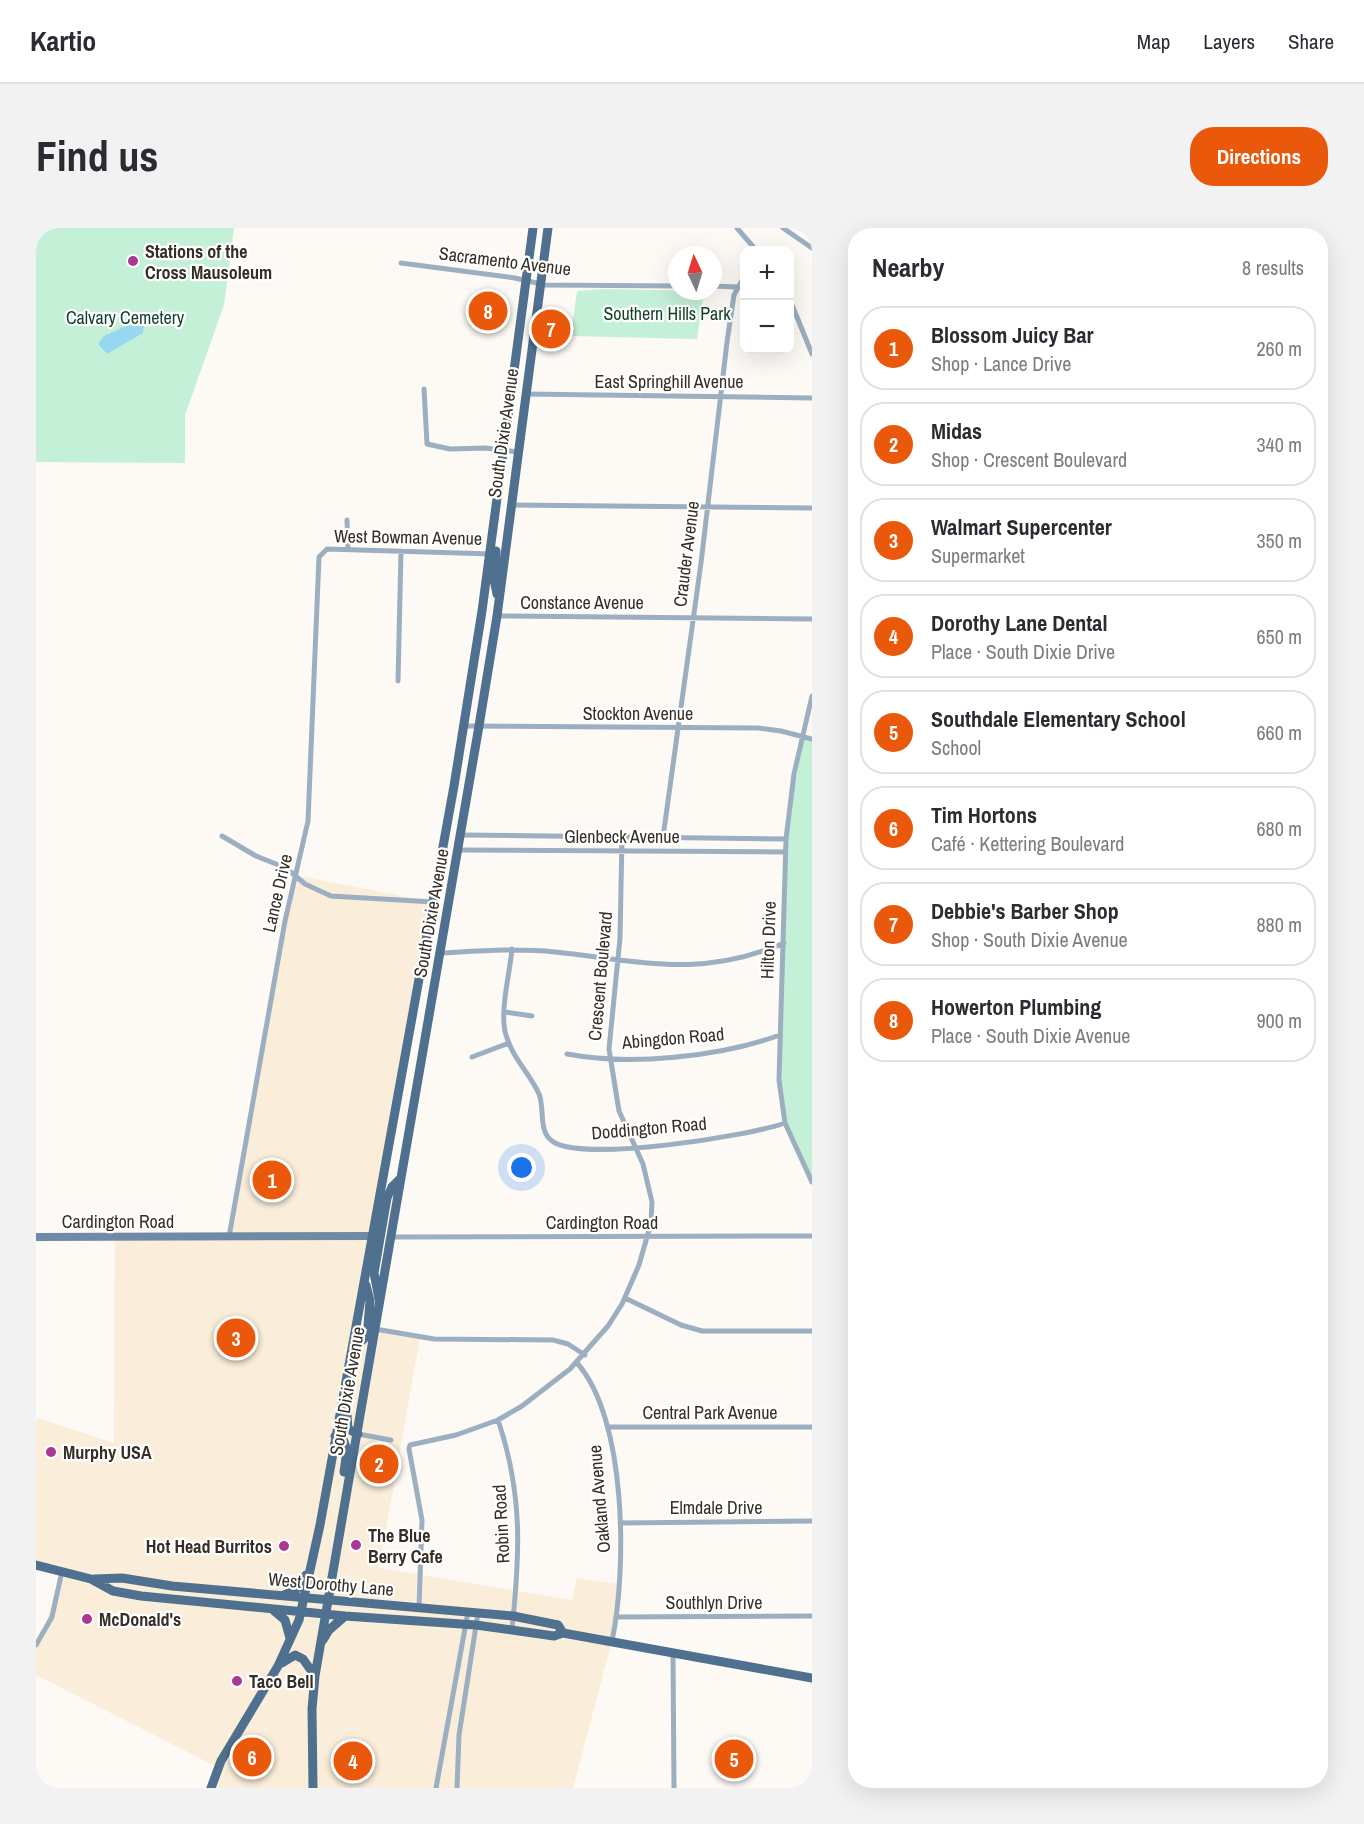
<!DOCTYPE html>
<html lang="en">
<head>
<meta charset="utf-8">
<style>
  body { margin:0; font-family:"Archivo Narrow",sans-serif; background:#f2f2f3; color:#2b2b33 }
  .controls { position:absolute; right:18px; top:18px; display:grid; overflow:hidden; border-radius:12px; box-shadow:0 6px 24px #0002 }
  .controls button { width:54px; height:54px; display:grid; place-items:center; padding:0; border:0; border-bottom:2px solid #e1e1e2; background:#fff; color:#2b2b33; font:30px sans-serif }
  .compass { position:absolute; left:632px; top:18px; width:54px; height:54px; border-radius:50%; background:#fff; box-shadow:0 6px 24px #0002; rotate:356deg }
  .you { position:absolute; left:486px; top:940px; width:21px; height:21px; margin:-15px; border:4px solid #fff; border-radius:50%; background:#1a73e8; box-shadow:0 0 0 9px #1a73e833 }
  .badge { display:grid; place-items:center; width:39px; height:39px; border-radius:50%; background:#ea580c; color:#fff; font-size:20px; font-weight:700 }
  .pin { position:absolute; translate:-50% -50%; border:3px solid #fff; box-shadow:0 2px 6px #0006 }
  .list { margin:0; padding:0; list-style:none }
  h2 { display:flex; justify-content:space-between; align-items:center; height:78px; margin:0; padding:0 24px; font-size:26px }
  h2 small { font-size:20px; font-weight:400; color:#7c7c81 }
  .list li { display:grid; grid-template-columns:39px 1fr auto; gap:18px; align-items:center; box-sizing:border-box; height:84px; margin:0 12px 12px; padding:0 12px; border:2px solid #e1e1e2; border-radius:24px }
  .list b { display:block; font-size:22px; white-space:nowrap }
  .list p { margin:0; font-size:20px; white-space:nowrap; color:#7c7c81 }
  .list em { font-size:20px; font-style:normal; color:#7c7c81 }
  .map { position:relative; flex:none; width:776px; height:1560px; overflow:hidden; border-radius:24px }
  header { display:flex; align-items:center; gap:36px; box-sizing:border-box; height:84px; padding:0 30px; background:#fff; border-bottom:2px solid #e1e1e2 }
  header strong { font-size:28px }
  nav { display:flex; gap:33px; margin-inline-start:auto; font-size:21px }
  .intro { display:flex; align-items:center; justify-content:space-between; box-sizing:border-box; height:144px; padding:0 36px }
  h1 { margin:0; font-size:42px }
  .button { padding:15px 27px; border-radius:24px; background:#ea580c; color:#fff; font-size:21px; font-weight:700 }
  main { display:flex; gap:36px; padding:0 36px }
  aside { flex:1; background:#fff; border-radius:24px; box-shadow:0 6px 24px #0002 }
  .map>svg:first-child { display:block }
</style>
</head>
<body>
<header>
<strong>Kartio</strong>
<nav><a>Map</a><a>Layers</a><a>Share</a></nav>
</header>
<div class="intro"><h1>Find us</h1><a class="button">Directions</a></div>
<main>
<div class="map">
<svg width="776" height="1560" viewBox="0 0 776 1560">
  <rect width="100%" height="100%" fill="#fdf9f5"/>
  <path fill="#faeeda" d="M259,647L397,674L321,1099L384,1110L343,1340L536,1372L541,1350L583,1356L576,1413L537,1560H177L183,1540L0,1447V1416L4,1412L26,1343L0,1339V1194L2,1190L78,1215L79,1008L193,1009Z"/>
  <path fill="#c4f0d7" d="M0,0H198L188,77L149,187V235L0,234Z
    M567,61L668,63L661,111L535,108L541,63Z
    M767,508L776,511V954L754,909L744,867L750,611Z"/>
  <path fill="#98d7f0" d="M103,92L108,98L107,105L71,126L62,116L68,108Z"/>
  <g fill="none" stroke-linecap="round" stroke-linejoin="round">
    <path stroke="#9cafc0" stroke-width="5" d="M701,0L720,22
      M747,0L776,20
      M365,35L479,50L509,57L641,58
      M677,58L700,59
      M754,72L776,126
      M388,161L391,216L414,221L449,220L482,224
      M490,166L776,170
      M475,277L776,280
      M311,292L312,321
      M461,388L776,391
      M362,453L365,323
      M776,468L758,546L750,611L743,852L749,895L776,954
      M427,498L722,500L745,503L776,511
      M425,607L750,611
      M186,608L220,628L250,640L269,656L295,668L397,674
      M627,609L665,335L691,114L698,67L708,49
      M422,622L749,624
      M476,721C474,745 463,785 470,807C476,829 494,846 503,866C509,881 502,903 516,913C545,935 713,908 749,895
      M405,725C443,723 480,720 519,724C604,733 664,751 748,715
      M469,784L496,788
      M531,826C594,838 683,829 744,807
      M436,829L473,815
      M193,1009L249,693L272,593L283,329L291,321L456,326
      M355,1009L776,1008
      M589,1070L645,1097L666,1103H776
      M339,1101L398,1111L517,1112L532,1116L549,1127
      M541,1135C591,1191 591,1342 576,1413
      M462,1192C487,1266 484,1325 476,1401
      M572,1199H776
      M322,1206L355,1212
      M584,1295L776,1293
      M383,1380L386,1292L373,1221L374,1217L420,1207L462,1192L486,1178L534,1141L572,1098L586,1076L603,1037L615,995L616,974L607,936L583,883L573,821L584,710L586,609
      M581,1389L776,1388
      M0,1417L16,1389L26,1343
      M637,1425L638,1560
      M400,1560L432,1384
      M421,1560L423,1507L442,1385"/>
    <path stroke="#6f8aa4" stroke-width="8" d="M0,1009L340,1008"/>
    <path stroke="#4f708f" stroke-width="9" d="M460,323L458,351L461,366
      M330,1057L334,1073L332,1097L339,1101
      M343,1071L338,1045L351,970L356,959L365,950
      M319,1119L339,1101
      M310,1173L312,1201L322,1206
      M299,1208L307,1211L311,1222L308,1244
      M0,1337L55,1351L77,1363L105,1368L309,1388L440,1397L518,1408L527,1405L776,1450
      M58,1351L86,1350L136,1358L477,1388L522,1397L527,1405
      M248,1367L260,1362L270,1347
      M236,1381L249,1392L254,1410
      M287,1412L293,1402L309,1388
      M246,1435L259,1427L267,1431L279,1448
      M175,1560L185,1533L242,1438L263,1392L284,1297L418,558L446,383L497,0
      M277,1560L276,1481L279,1448L443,498L461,388L512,0"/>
  </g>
  <g fill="#ab3893" stroke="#fff" stroke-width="2">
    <circle cx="97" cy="33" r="6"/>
    <circle cx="15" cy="1224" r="6"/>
    <circle cx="320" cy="1317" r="6"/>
    <circle cx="248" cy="1318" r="6"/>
    <circle cx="51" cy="1391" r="6"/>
    <circle cx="201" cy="1453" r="6"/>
  </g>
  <g text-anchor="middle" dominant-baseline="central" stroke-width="4.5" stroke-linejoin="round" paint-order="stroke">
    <g font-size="18" font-weight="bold" fill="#352e26" stroke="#fff" text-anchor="start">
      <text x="109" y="23">Stations of the<tspan x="109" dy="21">Cross Mausoleum</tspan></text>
      <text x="27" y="1224">Murphy USA</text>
      <text x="332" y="1307">The Blue<tspan x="332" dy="21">Berry Cafe</tspan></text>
      <text x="236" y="1318" text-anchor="end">Hot Head Burritos</text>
      <text x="63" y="1391">McDonald's</text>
      <text x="213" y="1453">Taco Bell</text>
    </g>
    <g font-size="18" fill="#352e26" stroke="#fff">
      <text transform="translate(469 33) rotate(7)">Sacramento Avenue</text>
      <text x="633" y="153">East Springhill Avenue</text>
      <text transform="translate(467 205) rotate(-82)">South Dixie Avenue</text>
      <text transform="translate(372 309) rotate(1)">West Bowman Avenue</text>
      <text transform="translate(650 326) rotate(-83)">Crauder Avenue</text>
      <text x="546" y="374">Constance Avenue</text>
      <text x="602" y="485">Stockton Avenue</text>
      <text x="586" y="608">Glenbeck Avenue</text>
      <text transform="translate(241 665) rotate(-77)">Lance Drive</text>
      <text transform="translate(395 685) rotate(-80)">South Dixie Avenue</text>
      <text transform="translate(732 712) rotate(-88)">Hilton Drive</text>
      <text transform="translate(564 748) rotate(-85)">Crescent Boulevard</text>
      <text transform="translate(637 810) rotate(-5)">Abingdon Road</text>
      <text transform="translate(613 900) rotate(-5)">Doddington Road</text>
      <text x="82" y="993">Cardington Road</text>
      <text x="566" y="994">Cardington Road</text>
      <text transform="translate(311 1163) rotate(-80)">South Dixie Avenue</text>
      <text x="674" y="1184">Central Park Avenue</text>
      <text transform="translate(563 1271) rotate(-95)">Oakland Avenue</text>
      <text x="680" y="1279">Elmdale Drive</text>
      <text transform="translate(465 1296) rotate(-93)">Robin Road</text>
      <text transform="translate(295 1356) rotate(5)">West Dorothy Lane</text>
      <text x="678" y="1374">Southlyn Drive</text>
    </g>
    <g font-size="18" fill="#113f2a" stroke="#fff">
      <text x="631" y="85">Southern Hills Park</text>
      <text x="89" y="89">Calvary Cemetery</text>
    </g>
  </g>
</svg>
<div class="controls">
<button>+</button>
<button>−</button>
</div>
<svg class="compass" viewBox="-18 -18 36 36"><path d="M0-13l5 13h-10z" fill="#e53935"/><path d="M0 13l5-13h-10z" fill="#7c7c81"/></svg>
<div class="you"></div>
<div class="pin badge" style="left:236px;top:952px">1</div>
<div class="pin badge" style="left:343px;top:1236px">2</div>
<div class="pin badge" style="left:200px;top:1110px">3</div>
<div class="pin badge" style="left:317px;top:1533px">4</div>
<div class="pin badge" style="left:698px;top:1531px">5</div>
<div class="pin badge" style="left:216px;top:1529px">6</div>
<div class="pin badge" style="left:515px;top:101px">7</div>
<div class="pin badge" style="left:452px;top:83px">8</div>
</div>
<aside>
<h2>Nearby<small>8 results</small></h2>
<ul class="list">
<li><span class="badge">1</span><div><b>Blossom Juicy Bar</b><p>Shop · Lance Drive</p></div><em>260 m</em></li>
<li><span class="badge">2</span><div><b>Midas</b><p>Shop · Crescent Boulevard</p></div><em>340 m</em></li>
<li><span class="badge">3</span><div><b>Walmart Supercenter</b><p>Supermarket</p></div><em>350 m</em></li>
<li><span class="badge">4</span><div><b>Dorothy Lane Dental</b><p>Place · South Dixie Drive</p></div><em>650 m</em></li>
<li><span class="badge">5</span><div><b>Southdale Elementary School</b><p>School</p></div><em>660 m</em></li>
<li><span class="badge">6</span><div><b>Tim Hortons</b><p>Café · Kettering Boulevard</p></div><em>680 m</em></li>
<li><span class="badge">7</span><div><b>Debbie's Barber Shop</b><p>Shop · South Dixie Avenue</p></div><em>880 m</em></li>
<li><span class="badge">8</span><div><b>Howerton Plumbing</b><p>Place · South Dixie Avenue</p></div><em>900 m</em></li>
</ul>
</aside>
</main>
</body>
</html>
